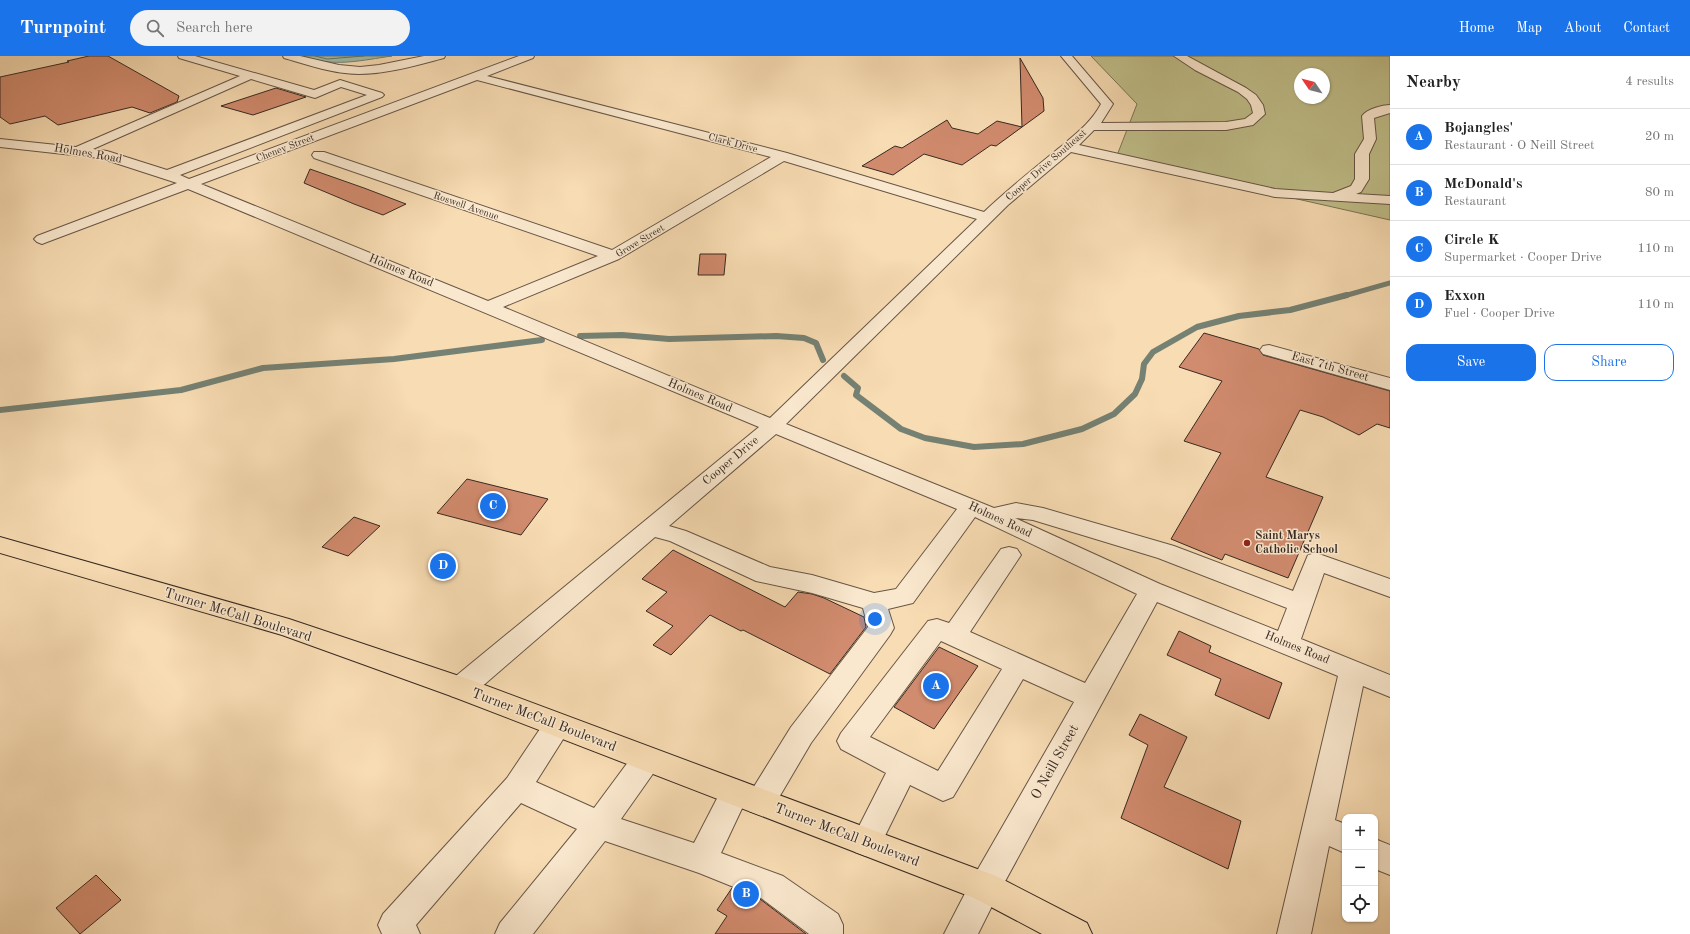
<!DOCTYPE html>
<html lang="en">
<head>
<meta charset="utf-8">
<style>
  body { margin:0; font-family:"Old Standard TT",serif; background:#f2f2f2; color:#222 }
  .controls { position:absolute; right:12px; bottom:12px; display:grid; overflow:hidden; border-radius:8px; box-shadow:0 1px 3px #0004 }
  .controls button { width:36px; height:36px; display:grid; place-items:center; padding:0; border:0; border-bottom:1px solid #e0e0e0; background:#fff; color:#222; font:20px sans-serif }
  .compass { position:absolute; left:1294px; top:12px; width:36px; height:36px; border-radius:50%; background:#fff; box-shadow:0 1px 3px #0004; rotate:305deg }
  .you { position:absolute; left:875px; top:563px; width:14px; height:14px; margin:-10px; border:3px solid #fff; border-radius:50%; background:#1a73e8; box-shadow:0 0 0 6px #1a73e833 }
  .badge { display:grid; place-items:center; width:26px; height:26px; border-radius:50%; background:#1a73e8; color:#fff; font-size:13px; font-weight:700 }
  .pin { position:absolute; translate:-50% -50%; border:2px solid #fff; box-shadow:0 1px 4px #0006 }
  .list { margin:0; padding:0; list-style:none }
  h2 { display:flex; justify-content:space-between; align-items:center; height:52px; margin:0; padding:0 16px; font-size:17px }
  h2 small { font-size:13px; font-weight:400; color:#767676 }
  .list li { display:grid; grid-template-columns:26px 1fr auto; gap:12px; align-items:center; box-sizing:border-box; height:56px; padding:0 16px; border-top:1px solid #e0e0e0 }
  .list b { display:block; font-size:15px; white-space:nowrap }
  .list p { margin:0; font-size:13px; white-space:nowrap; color:#767676 }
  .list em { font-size:13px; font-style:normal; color:#767676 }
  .actions { display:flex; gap:8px; padding:12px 16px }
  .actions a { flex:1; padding:9px 0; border:1px solid #1a73e8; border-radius:12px; text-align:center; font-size:14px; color:#1a73e8 }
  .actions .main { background:#1a73e8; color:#fff }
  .icon { flex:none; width:22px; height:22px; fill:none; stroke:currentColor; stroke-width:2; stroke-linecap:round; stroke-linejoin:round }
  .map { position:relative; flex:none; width:1390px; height:878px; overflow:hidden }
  header { display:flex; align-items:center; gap:24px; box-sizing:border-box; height:56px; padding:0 20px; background:#1a73e8; color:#fff }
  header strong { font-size:19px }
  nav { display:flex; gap:22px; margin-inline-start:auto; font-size:14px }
  .search { width:280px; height:36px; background:#f2f2f2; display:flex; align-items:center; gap:10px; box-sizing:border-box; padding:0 14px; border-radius:22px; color:#767676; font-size:15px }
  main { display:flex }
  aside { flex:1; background:#fff }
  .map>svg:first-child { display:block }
</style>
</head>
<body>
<header>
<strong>Turnpoint</strong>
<div class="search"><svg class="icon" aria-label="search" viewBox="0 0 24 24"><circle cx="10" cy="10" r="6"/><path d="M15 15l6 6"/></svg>Search here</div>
<nav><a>Home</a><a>Map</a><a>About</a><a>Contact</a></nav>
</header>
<main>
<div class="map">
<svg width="1390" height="878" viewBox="0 0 1390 878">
  <rect width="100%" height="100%" fill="#f8dcb3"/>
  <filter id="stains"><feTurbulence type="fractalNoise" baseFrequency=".005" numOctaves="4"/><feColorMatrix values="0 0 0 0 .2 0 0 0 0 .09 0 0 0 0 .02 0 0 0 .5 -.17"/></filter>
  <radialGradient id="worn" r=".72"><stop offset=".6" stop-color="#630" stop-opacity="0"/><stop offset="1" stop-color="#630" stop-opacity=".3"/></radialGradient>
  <path fill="#c0bf8a" stroke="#7c7456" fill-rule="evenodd" d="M1091,0H1390V164L1116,102L1137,48ZM1300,18H1324V42H1300Z"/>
  <path fill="#9ebca9" stroke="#758173" d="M303,0H392C363,4 332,12 303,0Z"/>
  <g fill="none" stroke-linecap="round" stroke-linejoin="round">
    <path stroke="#6a7266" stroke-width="1" d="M315,0L327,3L364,0"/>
    <path stroke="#758173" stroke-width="5" d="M1344,240L1390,227"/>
    <path stroke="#758173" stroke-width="6" d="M580,280L622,279L669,283L776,280L804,282L816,287L823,304
      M844,320L858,332L856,339L901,373L925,382L974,391L1023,388L1082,373L1114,358L1135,338L1142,323L1144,308L1153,296L1197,271L1239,260L1290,254L1347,239
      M0,354L181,334L263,312L394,303L542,284"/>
  </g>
  <path fill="#d18b6e" stroke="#372922" d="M89,0H108L179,40L177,46L150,57L132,51L58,69L45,60L10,68L0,61V21L69,6L67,5Z
    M1020,2L1043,42L1044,55L996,90L991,89L962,109L924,98L893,119L862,110L895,90L902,92L947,64L952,72L978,78L997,65L1022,71Z
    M276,32L306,41L253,59L221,50Z
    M310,113L364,132L406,148L383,159L354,148L304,127Z
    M700,198H726L724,219H698Z
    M1204,277L1259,293L1263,299L1390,335V372L1377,368L1359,379L1323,361L1300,354L1266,421L1323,441L1288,522L1225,498L1222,504L1171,483L1221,397L1184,385L1222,325L1179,311Z
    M467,423L548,443L521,479L437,457Z
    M354,461L380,470L348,500L322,491Z
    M673,494L785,551L798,536L812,538L824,542L864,561L866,571L830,618L743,574L741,575L710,559L671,599L653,589L673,570L646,555L667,536L642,523Z
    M1179,575L1211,590L1209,596L1282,627L1269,663L1215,639L1221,623L1167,599Z
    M939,591L978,610L934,673L894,651Z
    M1140,658L1187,681L1164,731L1241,765L1228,813L1121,762L1148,689L1129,679Z
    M96,819L121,844L80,878L56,852Z
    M732,832L760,843L806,878H715L727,860L717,854Z"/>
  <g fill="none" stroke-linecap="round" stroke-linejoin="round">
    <defs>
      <path id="minor" d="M178,0H195L314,34L340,24L382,37L384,39L382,41L180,119L189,123L519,0H534L533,2L487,20L787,97L984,156C1009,132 1037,110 1064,88C1078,76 1092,65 1101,48L1061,0H1072L1113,48L1101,67L1226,66L1245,63L1253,57L1251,49L1247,43L1238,36L1195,14L1174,0H1187L1246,32L1256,39L1263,49L1265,58L1253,69L1226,74H1094L1079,89L1275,133L1333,137L1351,130L1355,123V98L1364,83L1362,60C1367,53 1382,49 1390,49V57L1374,62L1376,83L1369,98V123L1361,136L1356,138L1390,140V148L1275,141L1071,96L1008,149L786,368L994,452L1016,447L1043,452L1174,490L1293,535L1308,499L1316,497L1390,523V541L1324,517L1301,583L1390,619V641L1363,630L1335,764L1345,768V797L1329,790L1311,878H1277L1338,620L1157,546L996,842L978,878H944L974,820L1074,646L1023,623L953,741L943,745L910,729L877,796L866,800L855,796L851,786L886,717L841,693L837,685L841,677L928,565L937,563L949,567L1001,493L1009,491L1017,493L1021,499L970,576L1085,627L1137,538L975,461L913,547L888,553L894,572L890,579L811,687L771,755L760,759L749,755L745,746L721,797L783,820L838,858L843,869V878H809L761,842L699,817L605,785L533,878H495L500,867L577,773L521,747L416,869L420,878H382L378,869L383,858L507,722L548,661L558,658L568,661L572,669L536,726L594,752L637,694L647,691L657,694L661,703L657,712L621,763L694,787L725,727L735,723L745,727L750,737L791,671L868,571L863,552L812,537L756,525L670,485L655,481L471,640L461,643L451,640L448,632L451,624L759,371L188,133L47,186L42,188L37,186L34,183L37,180L177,127L100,102L0,91V83L76,91L240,20L179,2ZM251,23L315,42L341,31L367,39L167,114L107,95L93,93ZM477,24L771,101L612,194L324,96H314L312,99L314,102L598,200L488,245L201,128ZM784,105L977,163L770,362L503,251L619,203ZM776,378L957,453L896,533L874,537L812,519L770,511L686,475L669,470ZM1015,462L1033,464L1158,502L1287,552L1278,575L1160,528ZM941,585L1002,613L938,715L870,681Z
        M283,0H300L339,9L360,11L379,9L424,0H445L444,2C417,9 387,18 359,18C334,18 309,9 284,2Z
        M1269,289L1390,322V334L1263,298L1260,294L1263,290Z
        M1375,783L1390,789V819L1375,813Z"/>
      <path id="major" d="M0,481L289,563L471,624L996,820L1087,867L1092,878H1042L974,842L451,640L282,579L0,497Z"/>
    </defs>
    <use href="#minor" stroke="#675646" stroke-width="2"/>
    <use href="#major" stroke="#372922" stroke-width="2"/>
    <use href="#minor" fill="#fae8ce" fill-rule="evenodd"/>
    <use href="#major" fill="#f8dcb3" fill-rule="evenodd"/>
  </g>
  <circle fill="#8f2418" stroke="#fae8ce" stroke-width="1.5" cx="1247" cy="487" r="4"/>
  <g text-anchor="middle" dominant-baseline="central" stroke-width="3" stroke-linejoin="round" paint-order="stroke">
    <g font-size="10" fill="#372922" stroke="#fae8ce">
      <text transform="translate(733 87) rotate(15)">Clark Drive</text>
      <text transform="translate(285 92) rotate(-21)">Cheney Street</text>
      <text transform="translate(1046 109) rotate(-41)">Cooper Drive Southeast</text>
      <text transform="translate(466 150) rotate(19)">Roswell Avenue</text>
      <text transform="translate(640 185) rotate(-31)">Grove Street</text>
    </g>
    <g font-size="12" fill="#372922" stroke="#fae8ce">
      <text transform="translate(88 98) rotate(10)">Holmes Road</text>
      <text transform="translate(401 215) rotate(22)">Holmes Road</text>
      <text transform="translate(1330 311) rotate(16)">East 7th Street</text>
      <text transform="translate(700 340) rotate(23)">Holmes Road</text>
      <text transform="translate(731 405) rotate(-40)">Cooper Drive</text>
      <text transform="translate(1000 464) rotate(25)">Holmes Road</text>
      <text transform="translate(1297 592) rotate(22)">Holmes Road</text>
    </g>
    <g font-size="12" font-weight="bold" fill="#372922" stroke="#fae8ce" text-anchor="start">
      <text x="1255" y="480">Saint Marys<tspan x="1255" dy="14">Catholic School</tspan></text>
    </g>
    <g font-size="14" fill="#372922" stroke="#fae8ce">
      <text transform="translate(238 559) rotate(17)">Turner McCall Boulevard</text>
      <text transform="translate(544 664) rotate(21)">Turner McCall Boulevard</text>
      <text transform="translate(1055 706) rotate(-61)">O Neill Street</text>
      <text transform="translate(847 779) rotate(21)">Turner McCall Boulevard</text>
    </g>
  </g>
  <rect width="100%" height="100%" filter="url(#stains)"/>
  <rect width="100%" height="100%" fill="url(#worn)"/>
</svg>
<div class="controls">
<button>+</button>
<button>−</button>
<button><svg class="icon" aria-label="locate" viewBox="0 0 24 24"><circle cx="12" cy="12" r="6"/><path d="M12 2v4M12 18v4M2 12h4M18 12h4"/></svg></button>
</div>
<svg class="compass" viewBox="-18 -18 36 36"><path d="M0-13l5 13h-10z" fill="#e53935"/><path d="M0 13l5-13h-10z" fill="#767676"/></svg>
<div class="you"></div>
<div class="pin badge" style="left:936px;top:630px">A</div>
<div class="pin badge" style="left:746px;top:838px">B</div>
<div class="pin badge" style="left:493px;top:450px">C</div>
<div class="pin badge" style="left:443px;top:510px">D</div>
</div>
<aside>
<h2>Nearby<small>4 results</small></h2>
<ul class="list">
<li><span class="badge">A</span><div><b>Bojangles'</b><p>Restaurant · O Neill Street</p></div><em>20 m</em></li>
<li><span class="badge">B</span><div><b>McDonald's</b><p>Restaurant</p></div><em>80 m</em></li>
<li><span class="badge">C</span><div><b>Circle K</b><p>Supermarket · Cooper Drive</p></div><em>110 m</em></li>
<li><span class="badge">D</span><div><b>Exxon</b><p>Fuel · Cooper Drive</p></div><em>110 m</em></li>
</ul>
<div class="actions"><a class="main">Save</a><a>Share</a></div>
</aside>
</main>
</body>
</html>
